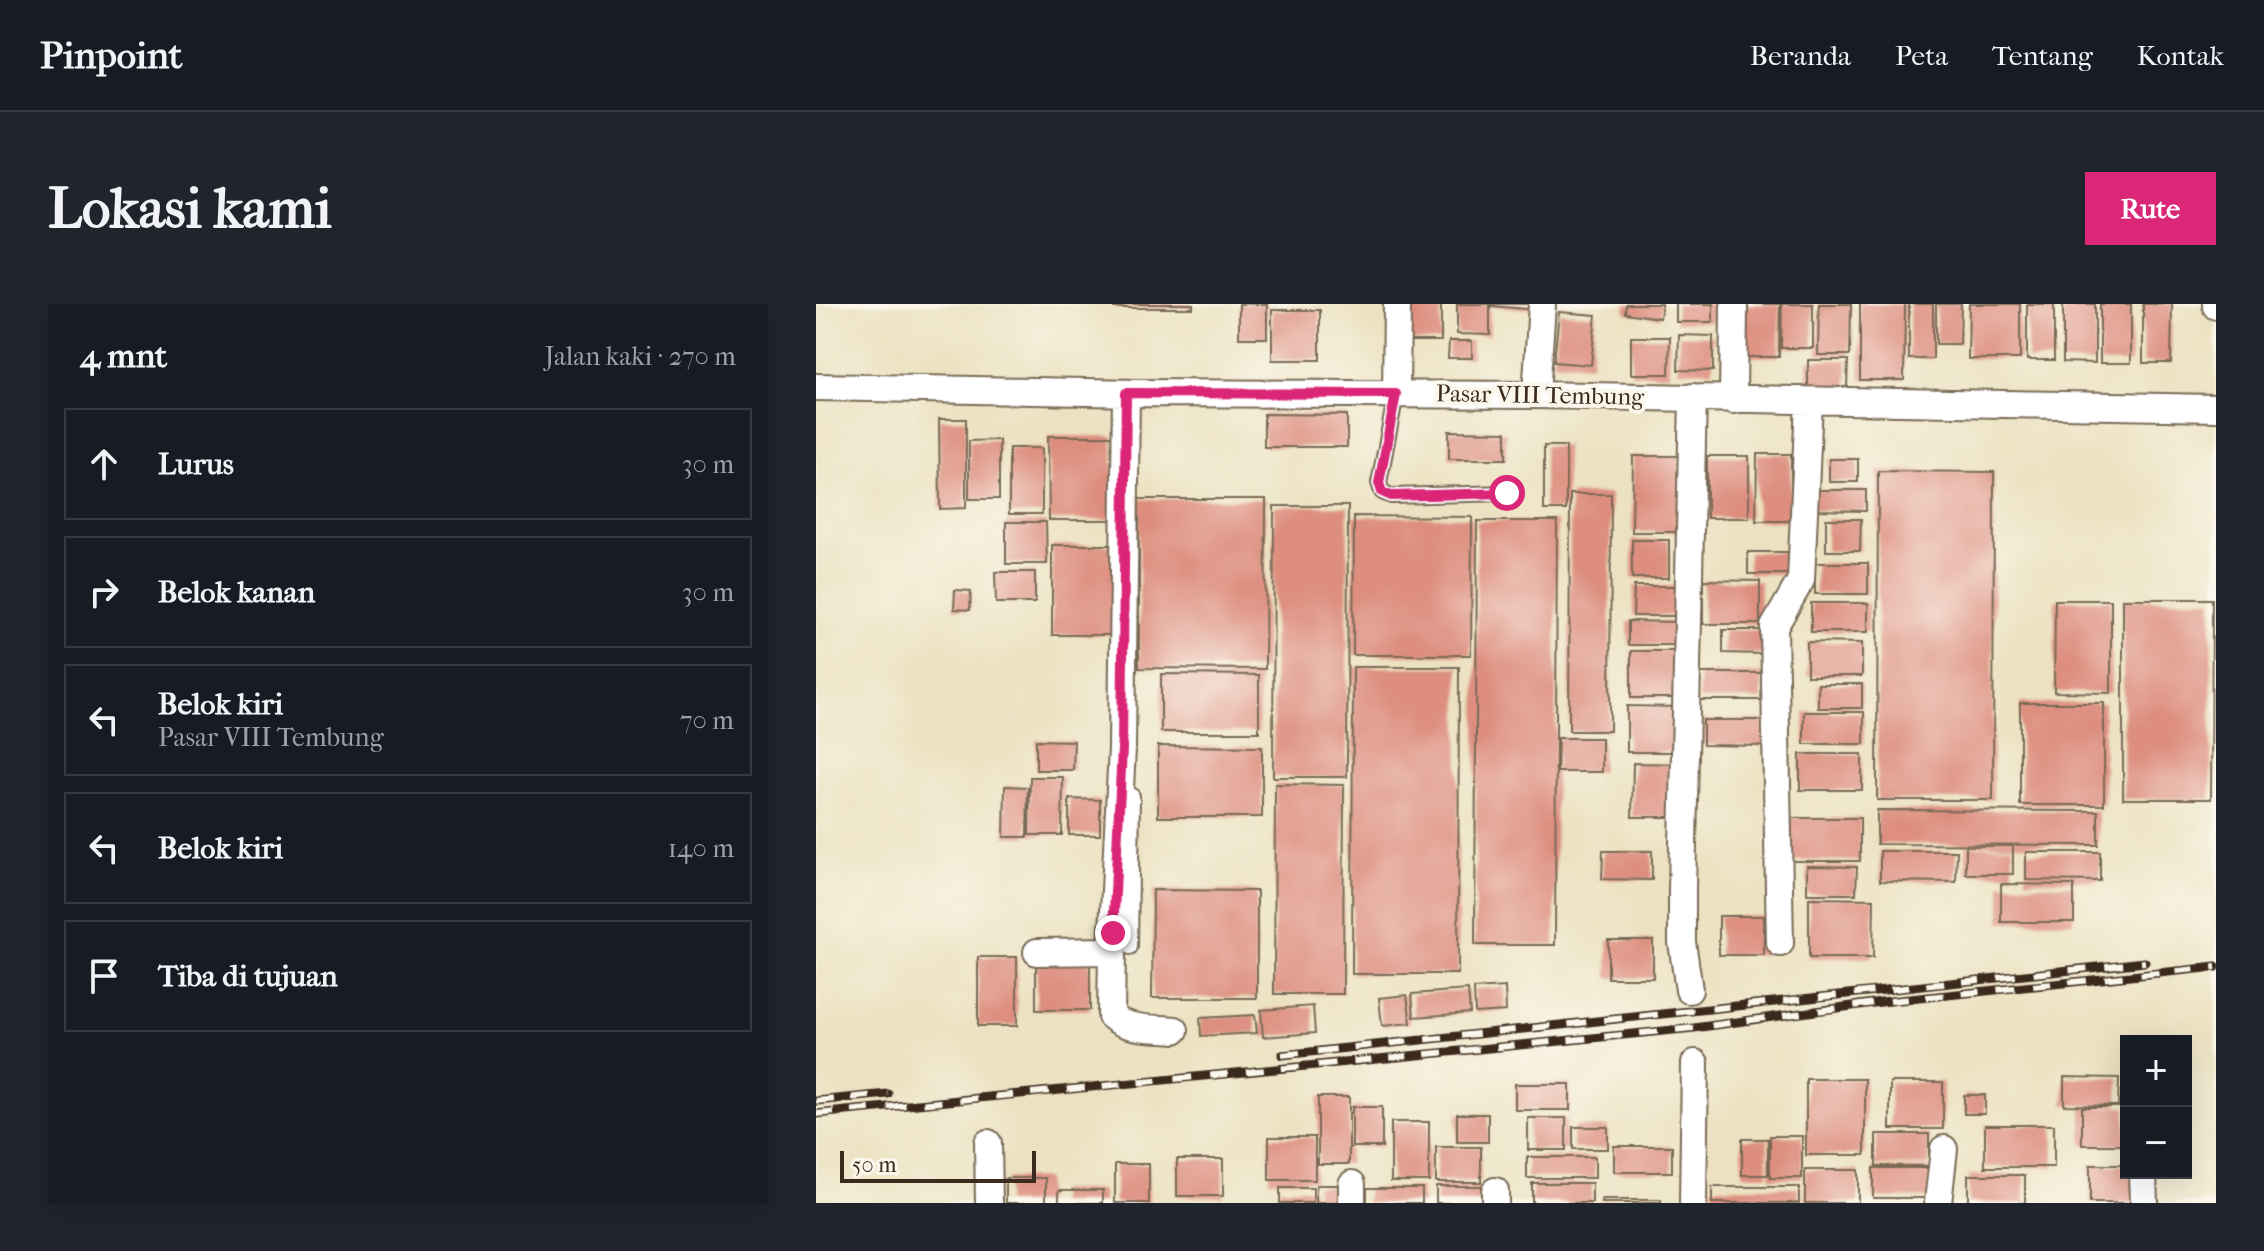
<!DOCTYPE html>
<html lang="id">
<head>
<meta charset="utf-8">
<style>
  body { margin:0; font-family:"IM FELL French Canon",serif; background:#20242c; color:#f1f3f6 }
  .controls { position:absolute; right:24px; bottom:24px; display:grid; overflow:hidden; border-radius:0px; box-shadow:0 8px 32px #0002 }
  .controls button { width:72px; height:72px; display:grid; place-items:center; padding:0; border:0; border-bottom:2px solid #363941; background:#171b24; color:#f1f3f6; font:40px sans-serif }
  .scale { position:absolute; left:24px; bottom:20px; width:196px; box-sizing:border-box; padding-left:8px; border:4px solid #3b2a1e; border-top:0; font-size:22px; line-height:28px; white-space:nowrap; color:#3b2a1e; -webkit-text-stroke:6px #fbf7ec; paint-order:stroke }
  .stop { position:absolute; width:24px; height:24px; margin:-18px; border:6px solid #db2777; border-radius:50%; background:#fff }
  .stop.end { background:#db2777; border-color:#fff; box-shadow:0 2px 8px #0008 }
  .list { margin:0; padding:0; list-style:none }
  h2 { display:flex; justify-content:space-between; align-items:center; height:104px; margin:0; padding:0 32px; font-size:34px }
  h2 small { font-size:26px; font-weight:400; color:#9ea1a6 }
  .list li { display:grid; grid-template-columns:52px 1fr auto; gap:24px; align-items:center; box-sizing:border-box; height:112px; margin:0 16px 16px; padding:0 16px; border:2px solid #363941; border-radius:0px }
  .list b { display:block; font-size:30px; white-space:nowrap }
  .list p { margin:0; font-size:26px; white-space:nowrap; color:#9ea1a6 }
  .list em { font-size:26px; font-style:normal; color:#9ea1a6 }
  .icon { flex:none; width:44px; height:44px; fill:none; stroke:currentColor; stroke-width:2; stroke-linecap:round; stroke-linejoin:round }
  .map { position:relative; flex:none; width:1400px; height:899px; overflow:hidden; border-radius:0px }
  header { display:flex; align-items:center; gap:48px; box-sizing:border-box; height:112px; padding:0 40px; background:#171b24; border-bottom:2px solid #363941 }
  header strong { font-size:38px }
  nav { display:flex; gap:44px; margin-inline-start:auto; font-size:28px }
  .intro { display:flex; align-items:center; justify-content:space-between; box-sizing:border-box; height:192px; padding:0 48px }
  h1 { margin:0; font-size:56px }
  .button { padding:20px 36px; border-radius:0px; background:#db2777; color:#fff; font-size:28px; font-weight:700 }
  main { display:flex; gap:48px; padding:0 48px }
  aside { flex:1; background:#171b24; border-radius:0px; box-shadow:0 8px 32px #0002 }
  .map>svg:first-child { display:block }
</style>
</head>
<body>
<header>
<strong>Pinpoint</strong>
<nav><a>Beranda</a><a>Peta</a><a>Tentang</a><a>Kontak</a></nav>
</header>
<div class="intro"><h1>Lokasi kami</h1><a class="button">Rute</a></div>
<main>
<aside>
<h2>4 mnt<small>Jalan kaki · 270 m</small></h2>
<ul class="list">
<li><svg class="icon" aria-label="ahead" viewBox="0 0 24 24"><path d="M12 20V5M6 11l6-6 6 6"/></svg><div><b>Lurus</b></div><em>30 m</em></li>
<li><svg class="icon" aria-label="right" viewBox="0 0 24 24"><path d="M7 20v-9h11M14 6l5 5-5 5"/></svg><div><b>Belok kanan</b></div><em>30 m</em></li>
<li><svg class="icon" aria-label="left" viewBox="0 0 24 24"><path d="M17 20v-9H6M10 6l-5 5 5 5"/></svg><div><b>Belok kiri</b><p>Pasar VIII Tembung</p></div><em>70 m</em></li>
<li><svg class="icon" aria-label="left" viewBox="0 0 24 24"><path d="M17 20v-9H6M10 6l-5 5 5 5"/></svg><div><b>Belok kiri</b></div><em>140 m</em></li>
<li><svg class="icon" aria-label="arrive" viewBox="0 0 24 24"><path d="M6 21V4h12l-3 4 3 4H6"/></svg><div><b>Tiba di tujuan</b></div></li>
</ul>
</aside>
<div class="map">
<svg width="1400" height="899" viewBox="0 0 1400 899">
  <rect width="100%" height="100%" fill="#fbf7ec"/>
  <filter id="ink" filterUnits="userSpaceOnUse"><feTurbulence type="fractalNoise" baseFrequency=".0125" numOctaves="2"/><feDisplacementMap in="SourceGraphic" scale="16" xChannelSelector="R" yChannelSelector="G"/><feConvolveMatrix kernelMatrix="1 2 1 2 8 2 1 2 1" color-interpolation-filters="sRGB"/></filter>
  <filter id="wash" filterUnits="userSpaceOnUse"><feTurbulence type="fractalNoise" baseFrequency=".006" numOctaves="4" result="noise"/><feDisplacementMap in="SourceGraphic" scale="32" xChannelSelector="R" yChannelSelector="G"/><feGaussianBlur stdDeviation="1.8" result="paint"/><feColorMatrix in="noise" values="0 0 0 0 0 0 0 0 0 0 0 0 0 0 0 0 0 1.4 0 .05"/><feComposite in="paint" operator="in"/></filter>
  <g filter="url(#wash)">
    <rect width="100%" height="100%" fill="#ece2c1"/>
    <g id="blocks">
      <path fill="#dd8e7f" d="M298,0H377V4H298Z
        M423,0H451V34H423Z
        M591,0H625V37H591Z
        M641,0H674V31L641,30Z
        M676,0H723V6L676,2Z
        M810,0H846L844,14L809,9Z
        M860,0H897V18H860Z
        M926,0H964L963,53H926Z
        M966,0H997V44H965Z
        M1003,0H1035L1034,51H1002Z
        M1044,0H1089L1088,76H1044Z
        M1093,0H1117V55H1093Z
        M1120,0H1145L1144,40H1120Z
        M1153,0H1204V55H1152Z
        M1211,0H1238V56H1211Z
        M1247,0H1279V59L1247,58Z
        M1284,0H1315V59H1284Z
        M1327,0H1356L1355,59H1327Z
        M456,6H504V56H456Z
        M743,8L780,11L775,61L738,58Z
        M863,31L897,32V67L862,66Z
        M815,33H854L853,70H815Z
        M633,37H656V54H632Z
        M992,56H1032L1031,83H992Z
        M448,110L531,111V143H448Z
        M123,115H150V204L124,205Z
        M633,127L690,128V155H633Z
        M232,132H297L298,216H233Z
        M183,136V195H153V137Z
        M728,142H750V206H728Z
        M193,144H226V210H193Z
        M941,150H975V217H940Z
        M817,152H864V228H816Z
        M891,152H933V214H891Z
        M1013,155H1042V178H1013Z
        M1062,167L1178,168L1177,496H1061Z
        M998,186H1050V207L997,206Z
        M754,190H795L794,427H753Z
        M323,195H450L449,365L323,364Z
        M458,202H532L531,473H457Z
        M538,212L656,213L655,351H537Z
        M1010,215H1045L1044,247H1010Z
        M661,217H741L739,641H659Z
        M190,218H230L231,260H190Z
        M816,236H853V274H816Z
        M236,241H305V331H236Z
        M932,248H972V270H932Z
        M999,259H1052V290H999Z
        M179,268H219V299H180Z
        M887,276L944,277V320H887Z
        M818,282H863V312H817Z
        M139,286L155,287L154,306L138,305Z
        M1307,295H1396L1395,495H1307Z
        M1239,296H1295V389L1238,388Z
        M995,299H1052V328H995Z
        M812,317L862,318V341H812Z
        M907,326H947V350L907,349Z
        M991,338L1046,339V372H991Z
        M815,347H865V394H815Z
        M537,363H643L642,670H536Z
        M883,369H946V396H883Z
        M345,370L443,371V428H345Z
        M1002,380H1046V404H1002Z
        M1204,399H1288V501H1204Z
        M811,402L863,403V448H811Z
        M988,408H1048V440H988Z
        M887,416H948V442L887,441Z
        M742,434H786V468H741Z
        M220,436L258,437L257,466H220Z
        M342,442L446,443V513H342Z
        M984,450H1046V486H984Z
        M817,459L864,460V513H816Z
        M214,473H247L246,531H213Z
        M459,480L528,481L527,690H458Z
        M189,482L212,483L211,533H188Z
        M253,495L284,496V531H253Z
        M1061,506L1282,507V541L1061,540Z
        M973,514H1044V557H972Z
        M1150,542H1197V570H1150Z
        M787,547H836V576L786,575Z
        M1064,547H1141L1140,578L1064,577Z
        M1210,548H1284V577L1210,576Z
        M991,562L1041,563L1040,590H991Z
        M1185,580L1258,581V618H1185Z
        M337,586L441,587V694H336Z
        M993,594L1058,595L1057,654H993Z
        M903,612H948V651H903Z
        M792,636H837V674H792Z
        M162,653H201V722H162Z
        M220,657L274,658V706H220Z
        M689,683L690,707L659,709L658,685Z
        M652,686L654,709L598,713L596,690Z
        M591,691L595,719L566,722L563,694Z
        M497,702L499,729L447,733L445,706Z
        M439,711L441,729L385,732L384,714Z
        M1248,773L1303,774L1302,802L1248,801Z
        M990,775H1049V851H990Z
        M1074,778H1127V825H1074Z
        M699,780H754V806H699Z
        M1148,791H1169V810H1148Z
        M502,793H533V860H502Z
        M536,803H566V843H536Z
        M1266,803H1310V841H1266Z
        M641,810H672V838H641Z
        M712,814H750V846H712Z
        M575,818H613V877H575Z
        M1169,821H1238V863H1169Z
        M757,823H792V845H757Z
        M1060,830H1113V862H1060Z
        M954,832H986V874H954Z
        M453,833H499V876H453Z
        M926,835H952V871H926Z
        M798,842H856V868H798Z
        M620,843H665V878H620Z
        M711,853H779V874H711Z
        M361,855H407V892H361Z
        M299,860H333V899H299Z
        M1274,861H1310V869H1319V899H1274Z
        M1057,864H1113V894H1057Z
        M989,866H1042V899H989Z
        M1152,871H1209V899H1152Z
        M190,874H230V899H190Z
        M716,879H776V899H716Z
        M500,881H534V899H500Z
        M620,882H665V899H620Z
        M896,883H983V899H896Z
        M464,884H497V899H464Z
        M551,884H606V899H551Z
        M243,886H287V899H243Z
        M786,896H845V899H786Z"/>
    </g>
  </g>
  <g filter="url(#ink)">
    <use href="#blocks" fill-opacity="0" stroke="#796a57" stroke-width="2"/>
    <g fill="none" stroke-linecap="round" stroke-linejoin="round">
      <defs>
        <path id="service" d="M580,90L563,179L566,188L575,192L691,189
          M314,643L316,492"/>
        <path id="minor" d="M1400,0V2
          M0,83L322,89L720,91L1400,104
          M310,89L306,444L296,647L295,712C311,726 338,724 359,726
          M580,90L581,0
          M720,91L726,0
          M917,96L918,3
          M964,639L958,323L985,276L993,97
          M221,648L296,647
          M873,686L866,638V586L877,93
          M172,839L173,899
          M1327,869L1328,899
          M536,880V899
          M679,887V899
          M877,899L879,759
          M1122,899L1128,845"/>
      </defs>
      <use href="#service" stroke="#796a57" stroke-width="18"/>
      <use href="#minor" stroke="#796a57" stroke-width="30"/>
      <use href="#service" stroke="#fff" stroke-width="14"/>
      <use href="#minor" stroke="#fff" stroke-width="26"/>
      <defs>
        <path id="rail" d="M466,751L1329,658
          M0,797L72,790
          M0,810L878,724L1065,698L1400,663"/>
      </defs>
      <use href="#rail" stroke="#3b2a1e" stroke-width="9"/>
      <use href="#rail" stroke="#fbf7ec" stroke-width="6" stroke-dasharray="18" stroke-linecap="butt"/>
    </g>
  </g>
  <g fill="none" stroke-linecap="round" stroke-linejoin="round" filter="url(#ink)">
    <path stroke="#db2777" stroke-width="10" d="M297,629L306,444L310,89L580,90L563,179L566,188L575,192L691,189"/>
  </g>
  <g text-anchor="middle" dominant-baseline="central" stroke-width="8" stroke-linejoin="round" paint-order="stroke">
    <g font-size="24" fill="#3b2a1e" stroke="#fbf7ec">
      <text transform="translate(724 91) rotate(1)">Pasar VIII Tembung</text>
    </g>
  </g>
</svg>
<div class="controls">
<button>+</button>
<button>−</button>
</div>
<div class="scale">50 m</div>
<div class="stop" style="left:691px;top:189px"></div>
<div class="stop end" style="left:297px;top:629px"></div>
</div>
</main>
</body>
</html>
